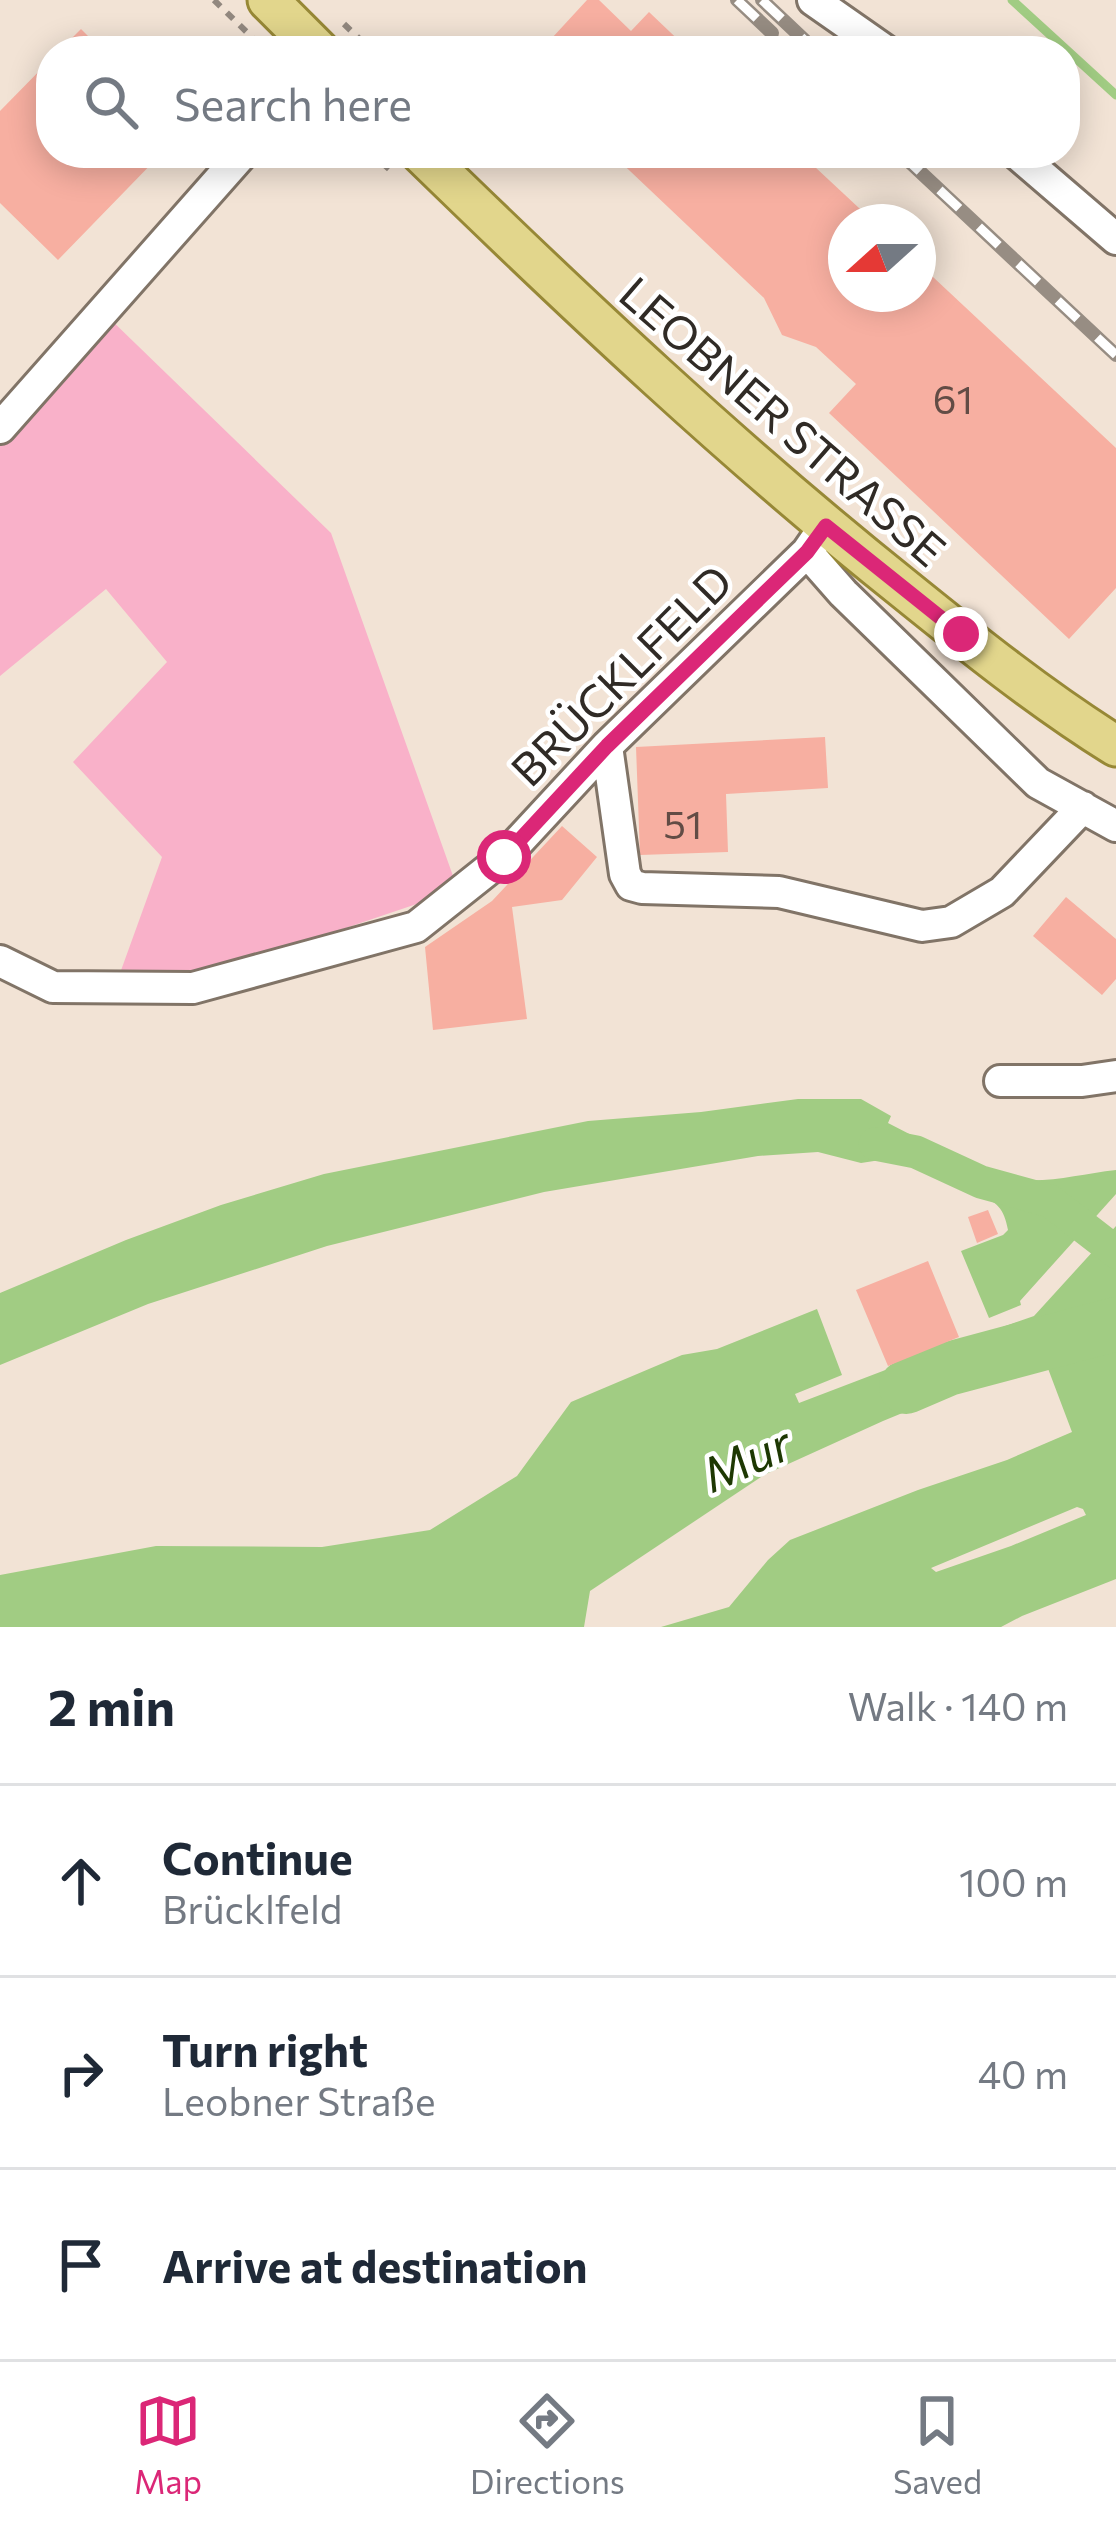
<!DOCTYPE html>
<html lang="en">
<head>
<meta charset="utf-8">
<style>
  body { margin:0; font-family:Commissioner,sans-serif; background:#f6f6f7; color:#1f2937 }
  .compass { position:absolute; left:828px; top:204px; width:108px; height:108px; border-radius:50%; background:#fff; box-shadow:0 6px 30px #0003; rotate:249deg }
  .stop { position:absolute; width:36px; height:36px; margin:-27px; border:9px solid #db2777; border-radius:50%; background:#fff }
  .stop.end { background:#db2777; border-color:#fff; box-shadow:0 3px 12px #0008 }
  .list { margin:0; padding:0; list-style:none }
  h2 { display:flex; justify-content:space-between; align-items:center; height:156px; margin:0; padding:0 48px; font-size:51px }
  h2 small { font-size:39px; font-weight:400; color:#747a83 }
  .list li { display:grid; grid-template-columns:78px 1fr auto; gap:36px; align-items:center; box-sizing:border-box; height:192px; padding:0 48px; border-top:3px solid #e0e1e3 }
  .list b { display:block; font-size:45px; white-space:nowrap }
  .list p { margin:0; font-size:39px; white-space:nowrap; color:#747a83 }
  .list em { font-size:39px; font-style:normal; color:#747a83 }
  .icon { flex:none; width:66px; height:66px; fill:none; stroke:currentColor; stroke-width:2; stroke-linecap:round; stroke-linejoin:round }
  .map { position:relative; flex:none; width:1116px; height:1627px; overflow:hidden }
  .search { position:absolute; background:#fff; box-shadow:0 6px 30px #0003; left:36px; right:36px; top:36px; height:132px; display:flex; align-items:center; gap:30px; box-sizing:border-box; padding:0 42px; border-radius:48px; color:#747a83; font-size:45px }
  .sheet { height:732px; background:#fff }
  nav { display:flex; justify-content:space-around; align-items:center; box-sizing:border-box; height:168px; border-top:3px solid #e0e1e3; background:#fff; font-size:33px; color:#747a83 }
  nav a { display:grid; justify-items:center; gap:6px }
  nav .on { color:#db2777 }
  .map>svg:first-child { display:block }
</style>
</head>
<body>
<div class="map">
<svg width="1116" height="1627" viewBox="0 0 1116 1627">
  <rect width="100%" height="100%" fill="#f2e3d5"/>
  <path fill="#f9b1c9" d="M105,314L331,533L458,890L174,986L115,987L162,857L73,762L167,662L106,589L0,676V418Z"/>
  <path fill="#a1cc83" fill-rule="evenodd" d="M798,1099H861L891,1116L888,1123L921,1140L910,1165L900,1160L894,1163L887,1159L861,1163L818,1152L758,1156L544,1192L327,1246L148,1304L0,1365V1293L126,1240L221,1205L324,1174L588,1121L701,1112Z
    M1116,1170V1194L1020,1301L1021,1305L989,1318L961,1251L1003,1235L1008,1230C1004,1208 997,1202 977,1194L986,1171C1028,1190 1071,1175 1116,1170Z
    M1116,1226V1579L1022,1616L1001,1627H661L729,1607L768,1560L790,1540L918,1490L1007,1460L1072,1432L1044,1358L1011,1369L994,1330L1034,1316ZM1077,1507L1083,1509L1086,1515L1011,1546L936,1572L931,1568Z
    M817,1309L842,1375L795,1394L799,1403L964,1340L980,1381L883,1421L764,1475L590,1591L584,1627H0V1575L156,1546L322,1547L430,1530L517,1476L571,1402L682,1355L717,1349Z"/>
  <g fill="none" stroke-linecap="round" stroke-linejoin="round">
    <path stroke="#a1cc83" stroke-width="9" d="M1012,0L1116,95"/>
    <path stroke="#a1cc83" stroke-width="33" d="M875,1144L916,1152L981,1182L1050,1201L1116,1252"/>
    <path stroke="#a1cc83" stroke-width="54" d="M906,1387L948,1369L1116,1324"/>
  </g>
  <path fill="#f7afa1" d="M587,0H599L631,31L649,12L690,51H540Z
    M81,29L103,51H59Z
    M51,59V153H162L58,260L0,203V111Z
    M611,153H800L874,222H846V294H918V263L1116,448V588L1069,639L829,413L856,384L816,347L782,335L764,298Z
    M825,737L828,788L726,794L728,852L640,855L636,747Z
    M562,826L597,857L562,900L512,907L527,1019L433,1030L425,947L492,901Z
    M1066,897L1116,939V979L1102,995L1033,936Z
    M988,1210L998,1234L977,1243L968,1217Z
    M928,1261L959,1337L888,1366L856,1290Z"/>
  <g fill="none" stroke-linecap="round" stroke-linejoin="round">
    <defs>
      <path id="minor" d="M813,0L886,51
        M1016,153L1116,239
        M0,428L243,153
        M807,552L843,593L1038,783L1116,826
        M607,746L625,874L631,885L642,888L779,892L922,926L951,922L1002,892L1083,807
        M0,961L53,987L193,988L416,927L504,857L607,746L807,552L825,526
        M1000,1081H1082L1116,1076"/>
      <path id="major" d="M268,0L319,51
        M421,153C576,304 734,453 903,588C971,643 1042,700 1116,746"/>
    </defs>
    <use href="#minor" stroke="#817467" stroke-width="36"/>
    <use href="#major" stroke="#978836" stroke-width="45"/>
    <path stroke="#92887f" stroke-width="6" stroke-dasharray="9 9" stroke-linecap="butt" d="M214,0L264,49
      M344,24L372,51
      M371,153L389,169"/>
    <use href="#minor" stroke="#fff" stroke-width="30"/>
    <use href="#major" stroke="#e2d68c" stroke-width="39"/>
    <defs>
      <path id="rail" d="M737,0L772,33
        M762,0L816,51
        M900,153L1116,355"/>
    </defs>
    <use href="#rail" stroke="#978d83" stroke-width="14"/>
    <use href="#rail" stroke="#fff" stroke-width="9" stroke-dasharray="27" stroke-linecap="butt"/>
  </g>
  <g fill="none" stroke-linecap="round" stroke-linejoin="round">
    <path stroke="#db2777" stroke-width="15" d="M504,857L607,746L807,552L826,526L961,634"/>
  </g>
  <g text-anchor="middle" dominant-baseline="central" stroke-width="9" stroke-linejoin="round" paint-order="stroke">
    <g font-size="39" fill="#624c45">
      <text x="953" y="398">61</text>
      <text x="683" y="823">51</text>
    </g>
    <g font-size="45" fill="#302b26" stroke="#fff">
      <text transform="translate(784 420) rotate(41)">LEOBNER STRASSE</text>
      <text transform="translate(620 674) rotate(-45)">BRÜCKLFELD</text>
    </g>
    <g font-size="48" font-style="italic" fill="#1d3803" stroke="#fff">
      <text transform="translate(746 1457) rotate(-24)">Mur</text>
    </g>
  </g>
</svg>
<svg class="compass" viewBox="-18 -18 36 36"><path d="M0-13l5 13h-10z" fill="#e53935"/><path d="M0 13l5-13h-10z" fill="#747a83"/></svg>
<div class="stop" style="left:504px;top:857px"></div>
<div class="stop end" style="left:961px;top:634px"></div>
<div class="search"><svg class="icon" aria-label="search" viewBox="0 0 24 24"><circle cx="10" cy="10" r="6"/><path d="M15 15l6 6"/></svg>Search here</div>
</div>
<section class="sheet">
<h2>2 min<small>Walk · 140 m</small></h2>
<ul class="list">
<li><svg class="icon" aria-label="ahead" viewBox="0 0 24 24"><path d="M12 20V5M6 11l6-6 6 6"/></svg><div><b>Continue</b><p>Brücklfeld</p></div><em>100 m</em></li>
<li><svg class="icon" aria-label="right" viewBox="0 0 24 24"><path d="M7 20v-9h11M14 6l5 5-5 5"/></svg><div><b>Turn right</b><p>Leobner Straße</p></div><em>40 m</em></li>
<li><svg class="icon" aria-label="arrive" viewBox="0 0 24 24"><path d="M6 21V4h12l-3 4 3 4H6"/></svg><div><b>Arrive at destination</b></div></li>
</ul>
</section>
<nav>
<a class="on"><svg class="icon" aria-label="map" viewBox="0 0 24 24"><path d="M3 6l6-2 6 2 6-2v14l-6 2-6-2-6 2zM9 4v14M15 6v14"/></svg>Map</a>
<a><svg class="icon" aria-label="directions" viewBox="0 0 24 24"><path d="M12 3l9 9-9 9-9-9zM9 14v-3h6M13 9l2 2-2 2"/></svg>Directions</a>
<a><svg class="icon" aria-label="saved" viewBox="0 0 24 24"><path d="M7 4h10v16l-5-4-5 4z"/></svg>Saved</a>
</nav>
</body>
</html>
